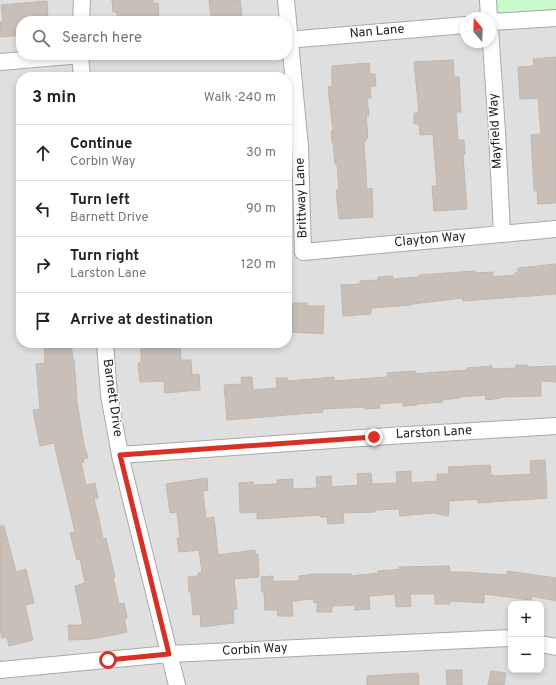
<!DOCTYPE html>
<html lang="en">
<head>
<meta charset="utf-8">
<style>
  body { margin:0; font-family:Overpass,sans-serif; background:#f2f2f2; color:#222 }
  .controls { position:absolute; right:12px; bottom:12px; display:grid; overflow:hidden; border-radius:8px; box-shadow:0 2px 6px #0003 }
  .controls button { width:36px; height:36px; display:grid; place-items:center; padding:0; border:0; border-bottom:1px solid #e0e0e0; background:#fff; color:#222; font:20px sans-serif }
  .compass { position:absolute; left:460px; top:12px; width:36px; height:36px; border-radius:50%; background:#fff; box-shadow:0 2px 6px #0003; rotate:341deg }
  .stop { position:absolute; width:12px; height:12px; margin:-9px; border:3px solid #d93025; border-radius:50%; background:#fff }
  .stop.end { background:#d93025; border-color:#fff; box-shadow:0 1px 4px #0008 }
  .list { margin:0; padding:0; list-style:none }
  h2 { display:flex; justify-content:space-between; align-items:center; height:52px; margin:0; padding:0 16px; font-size:17px }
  h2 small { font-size:13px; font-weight:400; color:#767676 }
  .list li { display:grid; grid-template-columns:26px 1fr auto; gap:12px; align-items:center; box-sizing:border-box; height:56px; padding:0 16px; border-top:1px solid #e0e0e0 }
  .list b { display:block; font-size:15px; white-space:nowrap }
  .list p { margin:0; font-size:13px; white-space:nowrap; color:#767676 }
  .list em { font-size:13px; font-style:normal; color:#767676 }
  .icon { flex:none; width:22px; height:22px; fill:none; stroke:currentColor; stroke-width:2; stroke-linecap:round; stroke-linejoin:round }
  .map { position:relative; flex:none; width:556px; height:685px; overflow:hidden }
  .search { position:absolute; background:#fff; box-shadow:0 2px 6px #0003; left:16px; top:16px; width:276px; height:44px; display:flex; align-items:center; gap:10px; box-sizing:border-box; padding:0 14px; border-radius:16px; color:#767676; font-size:15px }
  .panel { position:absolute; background:#fff; box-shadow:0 2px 6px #0003; left:16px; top:72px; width:276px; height:276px; border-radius:16px }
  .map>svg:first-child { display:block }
</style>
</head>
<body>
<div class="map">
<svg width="556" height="685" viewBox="0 0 556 685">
  <rect width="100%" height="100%" fill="#f2efe9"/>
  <path fill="#e0dfdf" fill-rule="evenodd" d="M0,0H493L503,15L556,10V685H0ZM466,18H490V42H466ZM21,21H287V55H21ZM21,77H287V343H21ZM511,604H541V670H511Z"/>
  <path fill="#c8facc" d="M493,0H556V10L503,15L497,11Z"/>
  <path fill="#c7bfb8" stroke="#c4b6ab" d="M112,0H153V3H158L159,21H117V12H113Z
    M209,0H240L242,16L211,18Z
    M47,1L48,19H45V21H21V35L1,37L0,22H3L1,5Z
    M556,57V203L538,204L537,191H534L531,135L541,134L538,98L520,99L518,67L534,66L533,59Z
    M453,60L454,77H459L461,112H456L458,140H464L465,154L463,155L467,209L434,211L432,186H437L433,134L420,135L419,124H414V113H419L414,62Z
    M369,63L370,74H375L376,86H370L371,98H367L369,116H366L368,137L364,143L367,189L372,188L373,217L339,219L336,190H339L337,164H335L333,143H332L331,131H333L328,87L332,86V66Z
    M556,264V294L463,301L462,298L438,301L412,304V305L371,308V314L343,316L341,285L360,284V281L378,280V277L393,276V279L419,277V275L475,271V273L493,272V277L515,275V273L518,272V268Z
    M293,303H307V306H324L323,334L291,332Z
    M44,343H71L73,361L74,360L77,396H76L84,445L88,458L83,459L84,462L81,463L86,485L95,483L98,498L94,499L98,515L103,539L106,538L115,577H113L119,604L124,603L127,618L124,619L127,632L93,639L69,640L68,625H83L75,586L85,583L80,559L77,560L70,533L75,532L54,443L40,446L33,410L40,409L36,364L45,363Z
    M141,343H180L181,360H191L192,375L199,374L200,390L165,393L164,381L140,382L138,363H141Z
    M516,365H527V367L556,366V382L541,381V396L501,397V398L486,400L485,395L460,397V398L442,400V402L417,404V405L403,406V402L379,404L380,408L365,409V407L323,409V412L227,420L224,385L242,384L241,377H252L253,390L277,388L276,378H287L288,381L334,377V381L388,377L387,373L415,371L416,374L438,372L467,370V368L492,366V369L516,368Z
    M545,460L547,498L478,503L477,499L449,501V509L448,516L434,513L400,516L399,509L374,510L375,512L343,513L344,523L328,524L327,517H320V515L257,519V512L240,513L239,483L253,482V485L278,484L277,480L293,479V489L317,488L316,477L331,476L332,487L358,485L357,474L371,473L372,484L397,483L396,472L411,471V483L437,481V474H449L448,467L490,465L491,475H494L495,476L531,474L530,461Z
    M207,478L208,490L203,491L206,519L214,517L218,555L255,550V554H258L259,577L234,579L237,609L233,610L234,623L201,627L200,614L193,615L191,592H189L188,577L198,576V573L202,572L199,550L179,552L177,538H180L177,512L170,513L166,484Z
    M0,526H4L16,572L26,569L34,603L25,605L33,640L9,646L7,637L2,638L0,629Z
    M449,566L450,572H462L507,575V571L556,578V601L532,596L531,600L484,594V603L450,601V604H435V594H410L411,606L396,607L395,594L369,596L370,609L355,610V605L332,606V612H317V602L314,603V599L292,601L293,616H278L277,610H265L264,592H262L261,577L273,576V581H299V576L315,574H351V576L379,573L378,571L394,570L400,569L399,567Z
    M446,670H462V685H447Z
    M491,671L506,673L504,685H488Z
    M418,673L419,685H367V676Z"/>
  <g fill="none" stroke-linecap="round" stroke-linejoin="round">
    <defs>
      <path id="minor" d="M286,0L300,147L303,252L556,229
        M488,0L489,18
        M81,21L82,0
        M490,22L556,18
        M490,28L497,132L502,234
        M287,40L466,25
        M80,55L82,77
        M0,62L81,55
        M105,343L109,395L120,455L177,685
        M120,455L390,436L556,426
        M541,644L556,647
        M0,670L169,654L511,638"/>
    </defs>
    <use href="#minor" stroke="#a9a9a9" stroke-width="18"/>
    <use href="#minor" stroke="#fff" stroke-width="16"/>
  </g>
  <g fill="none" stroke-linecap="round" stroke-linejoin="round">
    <path stroke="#d93025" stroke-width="5" d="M108,660L169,654L120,455L374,437"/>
  </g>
  <g text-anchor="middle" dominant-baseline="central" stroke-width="3" stroke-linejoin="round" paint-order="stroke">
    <g font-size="13" fill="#222" stroke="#fff">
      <text transform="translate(377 32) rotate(-5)">Nan Lane</text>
      <text transform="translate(496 131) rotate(-93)">Mayfield Way</text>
      <text transform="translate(302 198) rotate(-92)">Brittway Lane</text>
      <text transform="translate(430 240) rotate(-5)">Clayton Way</text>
      <text transform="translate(112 398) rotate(82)">Barnett Drive</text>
      <text transform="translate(434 433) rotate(-3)">Larston Lane</text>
      <text transform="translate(255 650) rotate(-3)">Corbin Way</text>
    </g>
  </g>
</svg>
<div class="controls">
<button>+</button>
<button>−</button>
</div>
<svg class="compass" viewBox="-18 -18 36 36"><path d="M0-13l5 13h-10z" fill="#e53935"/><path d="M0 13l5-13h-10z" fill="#767676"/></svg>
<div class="stop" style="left:108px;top:660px"></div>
<div class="stop end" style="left:374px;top:437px"></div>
<div class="search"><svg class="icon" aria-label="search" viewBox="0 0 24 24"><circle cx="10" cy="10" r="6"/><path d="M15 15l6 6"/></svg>Search here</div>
<section class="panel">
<h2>3 min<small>Walk · 240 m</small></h2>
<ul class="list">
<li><svg class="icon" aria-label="ahead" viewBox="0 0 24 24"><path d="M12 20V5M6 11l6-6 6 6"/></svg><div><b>Continue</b><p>Corbin Way</p></div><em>30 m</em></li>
<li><svg class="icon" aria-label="left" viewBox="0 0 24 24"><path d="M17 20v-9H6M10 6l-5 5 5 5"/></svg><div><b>Turn left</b><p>Barnett Drive</p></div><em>90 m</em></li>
<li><svg class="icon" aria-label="right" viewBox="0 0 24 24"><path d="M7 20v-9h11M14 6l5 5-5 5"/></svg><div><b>Turn right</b><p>Larston Lane</p></div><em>120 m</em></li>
<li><svg class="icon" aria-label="arrive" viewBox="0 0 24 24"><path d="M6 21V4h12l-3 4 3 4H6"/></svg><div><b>Arrive at destination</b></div></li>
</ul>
</section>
</div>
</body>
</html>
